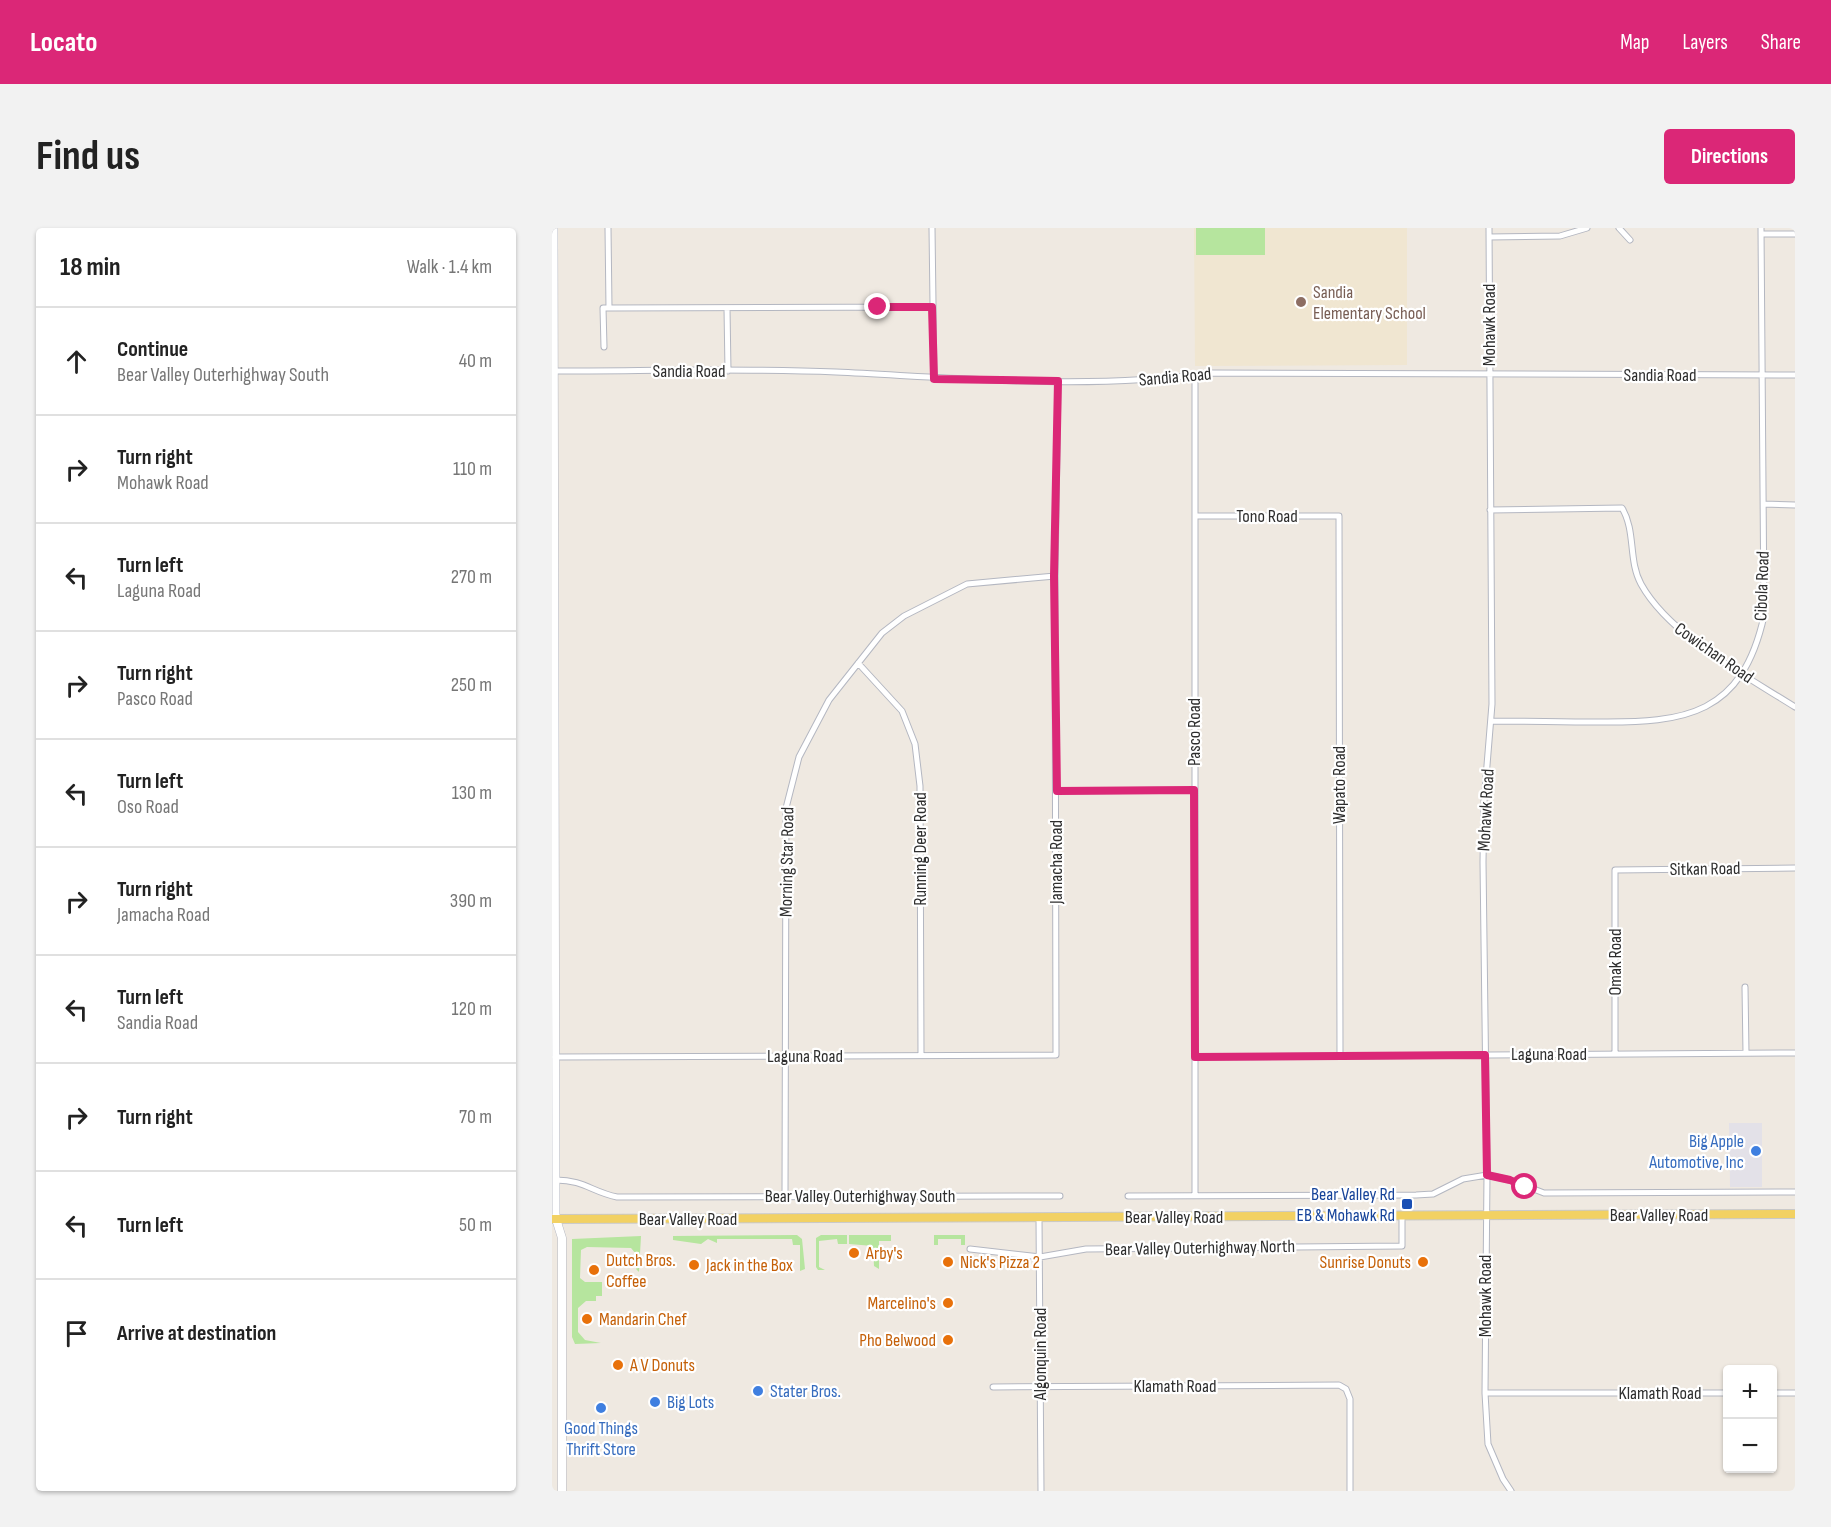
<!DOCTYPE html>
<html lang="en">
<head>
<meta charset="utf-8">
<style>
  body { margin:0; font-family:"Sofia Sans Condensed",sans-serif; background:#f2f2f2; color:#222 }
  .controls { position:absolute; right:18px; bottom:18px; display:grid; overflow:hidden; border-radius:6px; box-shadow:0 2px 4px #0004 }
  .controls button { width:54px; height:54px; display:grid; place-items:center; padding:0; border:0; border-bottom:2px solid #e0e0e0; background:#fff; color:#222; font:30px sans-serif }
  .stop { position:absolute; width:18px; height:18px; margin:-14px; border:4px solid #db2777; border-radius:50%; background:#fff }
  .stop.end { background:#db2777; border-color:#fff; box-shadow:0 2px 6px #0008 }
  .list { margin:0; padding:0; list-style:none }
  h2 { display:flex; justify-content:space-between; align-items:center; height:78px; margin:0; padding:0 24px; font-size:26px }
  h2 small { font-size:20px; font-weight:400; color:#767676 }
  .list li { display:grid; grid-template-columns:39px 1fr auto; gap:18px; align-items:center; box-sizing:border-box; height:108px; padding:0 24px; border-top:2px solid #e0e0e0 }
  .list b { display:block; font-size:22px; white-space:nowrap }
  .list p { margin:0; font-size:20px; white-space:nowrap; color:#767676 }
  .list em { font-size:20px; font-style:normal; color:#767676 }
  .icon { flex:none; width:33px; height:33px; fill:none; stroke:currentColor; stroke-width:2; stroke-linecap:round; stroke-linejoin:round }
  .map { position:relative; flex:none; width:1243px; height:1263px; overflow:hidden; border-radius:6px }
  header { display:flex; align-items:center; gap:36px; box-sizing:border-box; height:84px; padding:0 30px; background:#db2777; color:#fff }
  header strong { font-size:28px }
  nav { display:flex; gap:33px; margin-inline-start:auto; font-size:21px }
  .intro { display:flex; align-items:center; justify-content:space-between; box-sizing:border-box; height:144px; padding:0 36px }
  h1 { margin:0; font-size:42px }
  .button { padding:15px 27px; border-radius:6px; background:#db2777; color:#fff; font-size:21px; font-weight:700 }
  main { display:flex; gap:36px; padding:0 36px }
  aside { flex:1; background:#fff; border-radius:6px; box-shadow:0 2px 4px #0004 }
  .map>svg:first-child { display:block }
</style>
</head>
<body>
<header>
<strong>Locato</strong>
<nav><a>Map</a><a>Layers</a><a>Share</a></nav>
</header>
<div class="intro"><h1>Find us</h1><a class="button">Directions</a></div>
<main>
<aside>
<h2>18 min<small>Walk · 1.4 km</small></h2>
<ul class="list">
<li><svg class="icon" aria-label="ahead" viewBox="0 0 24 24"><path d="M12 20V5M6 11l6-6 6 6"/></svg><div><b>Continue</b><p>Bear Valley Outerhighway South</p></div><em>40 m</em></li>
<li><svg class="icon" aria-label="right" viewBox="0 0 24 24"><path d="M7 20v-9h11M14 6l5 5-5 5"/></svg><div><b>Turn right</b><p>Mohawk Road</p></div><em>110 m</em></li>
<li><svg class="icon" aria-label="left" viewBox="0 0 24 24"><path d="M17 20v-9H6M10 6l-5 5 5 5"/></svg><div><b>Turn left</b><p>Laguna Road</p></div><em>270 m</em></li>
<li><svg class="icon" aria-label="right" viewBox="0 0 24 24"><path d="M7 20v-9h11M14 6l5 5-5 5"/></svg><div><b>Turn right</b><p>Pasco Road</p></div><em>250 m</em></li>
<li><svg class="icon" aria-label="left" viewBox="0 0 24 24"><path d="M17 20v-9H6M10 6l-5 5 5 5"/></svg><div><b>Turn left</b><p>Oso Road</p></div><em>130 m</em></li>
<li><svg class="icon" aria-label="right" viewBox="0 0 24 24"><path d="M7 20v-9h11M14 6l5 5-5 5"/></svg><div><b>Turn right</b><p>Jamacha Road</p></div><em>390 m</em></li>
<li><svg class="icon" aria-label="left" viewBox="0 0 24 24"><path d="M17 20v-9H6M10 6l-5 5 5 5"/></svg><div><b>Turn left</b><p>Sandia Road</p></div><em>120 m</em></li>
<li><svg class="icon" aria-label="right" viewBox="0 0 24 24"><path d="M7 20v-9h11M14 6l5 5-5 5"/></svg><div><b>Turn right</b></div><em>70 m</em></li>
<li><svg class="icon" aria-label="left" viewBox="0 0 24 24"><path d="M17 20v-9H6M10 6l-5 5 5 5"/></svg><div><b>Turn left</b></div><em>50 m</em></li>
<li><svg class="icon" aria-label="arrive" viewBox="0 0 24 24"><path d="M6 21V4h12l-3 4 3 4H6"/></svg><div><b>Arrive at destination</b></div></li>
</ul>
</aside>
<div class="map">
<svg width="1243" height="1263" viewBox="0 0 1243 1263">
  <rect width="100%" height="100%" fill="#efe9e1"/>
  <path fill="#e3e1e8" d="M1177,895H1210V959H1178Z"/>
  <path fill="#f0e6d1" d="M642,0H855V137L643,138Z"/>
  <path fill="#b6e59e" d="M644,0H713V27H644Z
    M245,1007L250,1011L253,1041L248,1043V1017H241L240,1011H165V1015L156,1011L149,1016L121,1012V1008Z
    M269,1007H295V1016H286L285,1011L267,1013V1039L273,1042H266L264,1039V1010Z
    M297,1007H339V1013H327V1041L322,1038L321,1018L297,1016Z
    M382,1007H413V1017H409V1011H386V1017H382Z
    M89,1008L87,1044L84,1041V1026L79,1020L35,1019L29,1022L28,1050L33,1054H50V1068H44V1073H34L26,1080V1104L33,1112L49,1115L23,1116L20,1109V1011Z"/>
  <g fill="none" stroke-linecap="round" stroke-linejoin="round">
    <defs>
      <path id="minor" d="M380,0L382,151
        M937,0L940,476L932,574L931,634L935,947L933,1165L936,1216L951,1251L959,1263
        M1067,0L1078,12
        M1209,6H1243
        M937,9L1008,8L1035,0
        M57,80L380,79
        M175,80L176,143
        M52,119L51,80H57L56,0
        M2,143C96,143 190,140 284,144C409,150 535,162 659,145L1243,147
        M643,148V968
        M1212,276L1243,277
        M938,282L1070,280C1084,303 1076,332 1089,356C1117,407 1194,448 1243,479
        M643,288H787L788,827
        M306,435L350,483L363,516L368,558L369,827
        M940,493C975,493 1010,494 1045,494C1134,495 1190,487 1212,388L1209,0
        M505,563L642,562
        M1193,759L1194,825
        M1063,826V642L1243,640
        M3,829L504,827L503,348L506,153
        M643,829L1243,825
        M4,952C32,952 40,964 65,969L508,968
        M233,968L234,580L247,529L277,472L330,405L352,388L415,356L503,348
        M576,968L864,967L881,966L911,951L935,947L958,952L992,965L1243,964
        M487,990L489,1263
        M418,1021L488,1029L534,1021L850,1018V988
        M441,1159L787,1157L794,1161L798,1171V1263
        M933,1165H1176
        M1220,1165H1243"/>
      <path id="tertiary" d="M2,0L4,991"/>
      <path id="secondary" d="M4,991L10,1010V1263"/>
      <path id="primary" d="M0,991L1243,986"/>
    </defs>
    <use href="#minor" stroke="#b4b7c1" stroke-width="7"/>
    <use href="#tertiary" stroke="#b4b7c1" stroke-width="8"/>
    <use href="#secondary" stroke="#b4b7c1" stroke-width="9"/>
    <use href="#primary" stroke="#c9c9c9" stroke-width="10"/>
    <use href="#minor" stroke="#fff" stroke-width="5"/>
    <use href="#tertiary" stroke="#fff" stroke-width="7"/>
    <use href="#secondary" stroke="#fff" stroke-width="8"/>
    <use href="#primary" stroke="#f2d163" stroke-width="8"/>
  </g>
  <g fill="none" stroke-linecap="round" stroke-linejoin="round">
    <path stroke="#db2777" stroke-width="8" d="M326,79H380L382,151L506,153L502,348L505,563L642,562L643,829L933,827L935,947L958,952L973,959"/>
  </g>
  <circle fill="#8d6e63" stroke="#fff" stroke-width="2" cx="749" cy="74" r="6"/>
  <g fill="#3f7fe0" stroke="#fff" stroke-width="2">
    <circle cx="1204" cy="923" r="6"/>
    <circle cx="206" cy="1163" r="6"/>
    <circle cx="103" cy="1174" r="6"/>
    <circle cx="49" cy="1180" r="6"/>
  </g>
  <rect fill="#1a4fb4" stroke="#fff" stroke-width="2" x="849" y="970" width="12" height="12" rx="3"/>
  <g fill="#e8710a" stroke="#fff" stroke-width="2">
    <circle cx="302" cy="1025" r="6"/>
    <circle cx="396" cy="1034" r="6"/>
    <circle cx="871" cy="1034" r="6"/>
    <circle cx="142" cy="1037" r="6"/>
    <circle cx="42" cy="1042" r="6"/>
    <circle cx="396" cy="1075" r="6"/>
    <circle cx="35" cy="1091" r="6"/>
    <circle cx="396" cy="1112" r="6"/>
    <circle cx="66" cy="1137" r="6"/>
  </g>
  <g text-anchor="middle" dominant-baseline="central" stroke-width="4.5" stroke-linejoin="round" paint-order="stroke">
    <g font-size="18" fill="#785e54" stroke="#fff" text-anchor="start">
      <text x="761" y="64">Sandia<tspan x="761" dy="21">Elementary School</tspan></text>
    </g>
    <g font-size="18" fill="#2e2e2e" stroke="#fff">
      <text transform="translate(937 97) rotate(-90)">Mohawk Road</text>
      <text x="137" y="143">Sandia Road</text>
      <text x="1108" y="147">Sandia Road</text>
      <text transform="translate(623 149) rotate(-5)">Sandia Road</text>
      <text x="715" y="288">Tono Road</text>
      <text transform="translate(1210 358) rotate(-88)">Cibola Road</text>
      <text transform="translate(1162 425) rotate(35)">Cowichan Road</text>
      <text transform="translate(642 504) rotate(-90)">Pasco Road</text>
      <text transform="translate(787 557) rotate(-90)">Wapato Road</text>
      <text transform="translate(934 582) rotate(-87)">Mohawk Road</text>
      <text transform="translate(368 621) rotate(-90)">Running Deer Road</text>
      <text transform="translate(235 634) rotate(-89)">Morning Star Road</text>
      <text transform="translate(504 634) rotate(-90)">Jamacha Road</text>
      <text transform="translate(1153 641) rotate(-1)">Sitkan Road</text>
      <text transform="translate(1063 734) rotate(-90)">Omak Road</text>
      <text x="997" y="826">Laguna Road</text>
      <text x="253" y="828">Laguna Road</text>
      <text x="308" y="968">Bear Valley Outerhighway South</text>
      <text x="1107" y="987">Bear Valley Road</text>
      <text x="622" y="989">Bear Valley Road</text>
      <text x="136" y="991">Bear Valley Road</text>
      <text transform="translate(648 1020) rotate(-1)">Bear Valley Outerhighway North</text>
      <text transform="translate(933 1068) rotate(-90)">Mohawk Road</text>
      <text transform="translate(488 1126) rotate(-90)">Algonquin Road</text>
      <text x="623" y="1158">Klamath Road</text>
      <text x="1108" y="1165">Klamath Road</text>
    </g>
    <g font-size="18" fill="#366cbe" stroke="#fff" text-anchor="start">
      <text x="1192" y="913" text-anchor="end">Big Apple<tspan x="1192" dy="21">Automotive, Inc</tspan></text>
      <text x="218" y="1163">Stater Bros.</text>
      <text x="115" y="1174">Big Lots</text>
      <text x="49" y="1200" text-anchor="middle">Good Things<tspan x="49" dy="21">Thrift Store</tspan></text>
    </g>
    <g font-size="18" fill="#164399" stroke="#fff" text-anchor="end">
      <text x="843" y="966">Bear Valley Rd<tspan x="843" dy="21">EB &amp; Mohawk Rd</tspan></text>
    </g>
    <g font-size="18" fill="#c56008" stroke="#fff" text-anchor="start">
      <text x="314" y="1025">Arby's</text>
      <text x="54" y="1032">Dutch Bros.<tspan x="54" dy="21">Coffee</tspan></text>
      <text x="408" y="1034">Nick's Pizza 2</text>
      <text x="859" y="1034" text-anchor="end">Sunrise Donuts</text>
      <text x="154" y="1037">Jack in the Box</text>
      <text x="384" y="1075" text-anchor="end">Marcelino's</text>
      <text x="47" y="1091">Mandarin Chef</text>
      <text x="384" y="1112" text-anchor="end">Pho Belwood</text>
      <text x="78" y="1137">A V Donuts</text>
    </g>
  </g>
</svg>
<div class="controls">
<button>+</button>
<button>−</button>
</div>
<div class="stop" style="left:973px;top:959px"></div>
<div class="stop end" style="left:326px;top:79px"></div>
</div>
</main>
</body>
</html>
